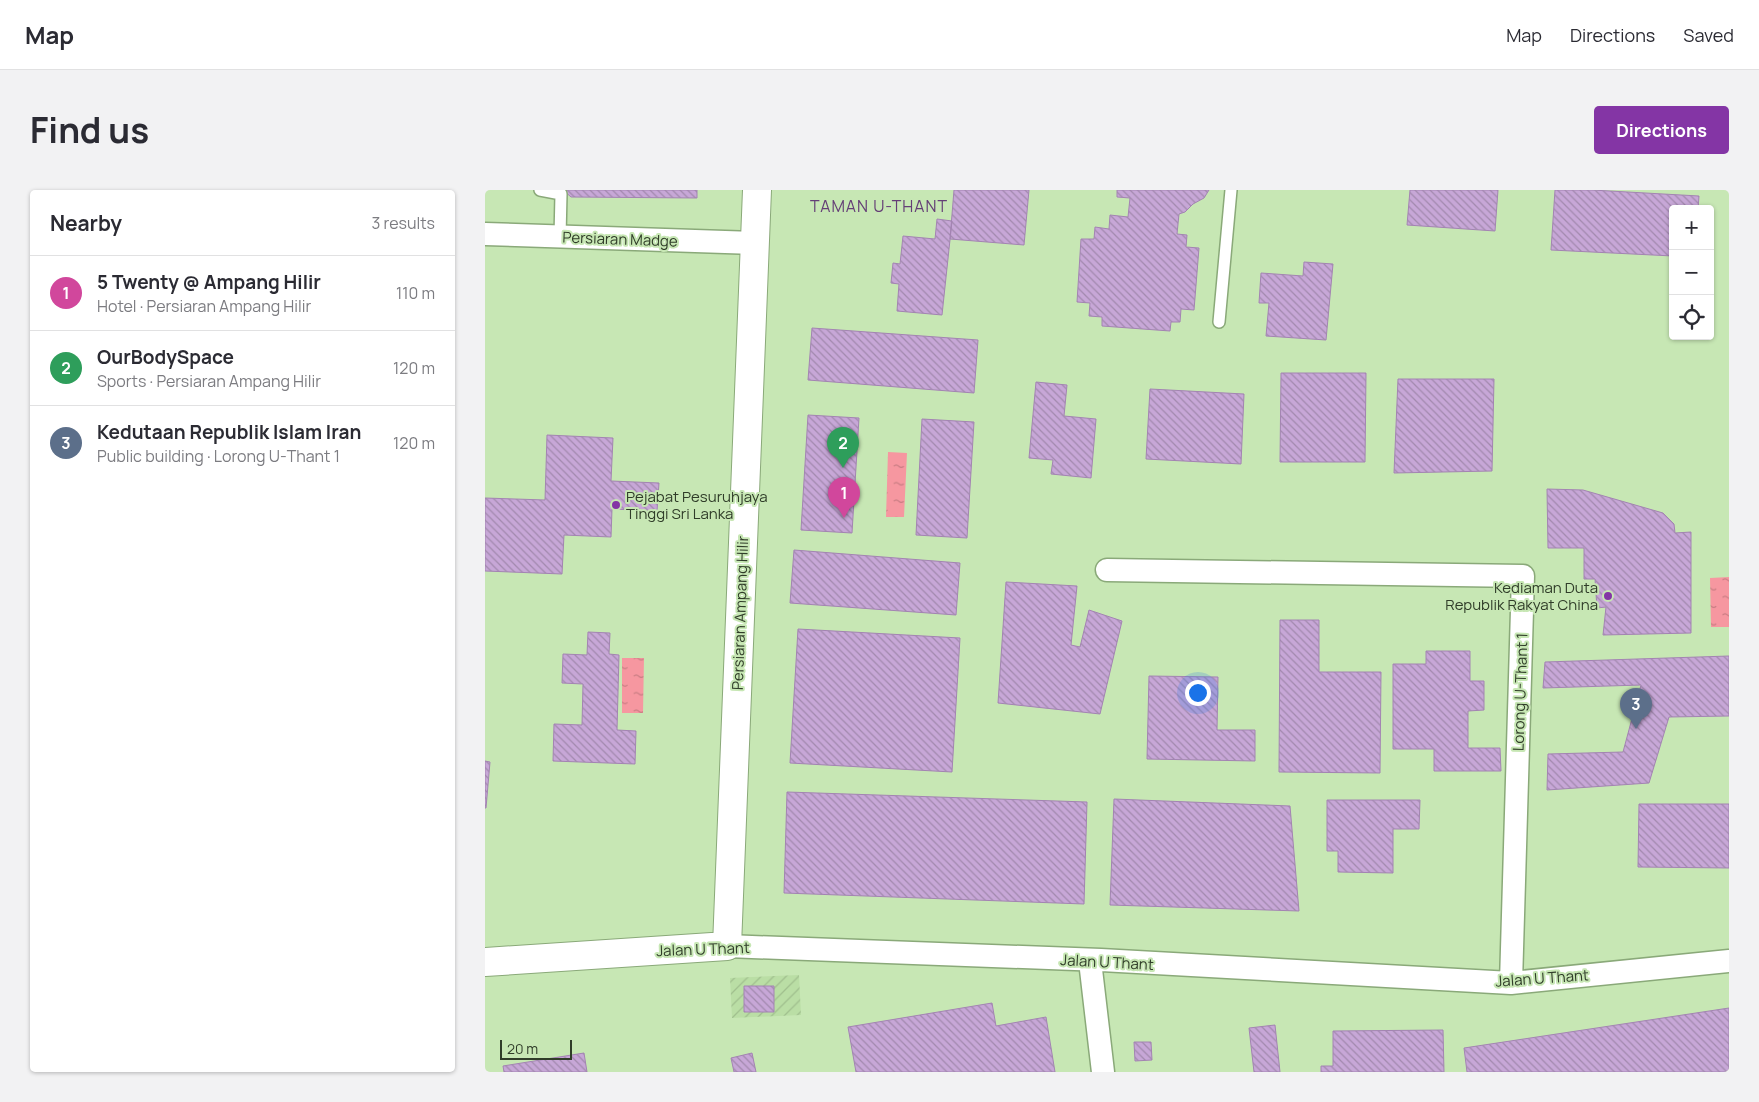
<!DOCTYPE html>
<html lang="en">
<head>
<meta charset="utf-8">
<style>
  body { margin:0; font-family:Manrope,sans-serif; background:#f2f2f3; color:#2b2b33 }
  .controls { position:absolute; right:15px; top:15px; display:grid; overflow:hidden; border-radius:5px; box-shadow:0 1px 4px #0004 }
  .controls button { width:45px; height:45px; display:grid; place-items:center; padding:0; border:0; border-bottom:1px solid #e1e1e2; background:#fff; color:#2b2b33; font:25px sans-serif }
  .scale { position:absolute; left:15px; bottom:12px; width:72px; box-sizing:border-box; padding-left:5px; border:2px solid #303d29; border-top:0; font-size:14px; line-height:18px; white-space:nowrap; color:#303d29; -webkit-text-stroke:4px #c7e7b4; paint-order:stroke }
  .you { position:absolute; left:712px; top:502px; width:18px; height:18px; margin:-12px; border:4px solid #fff; border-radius:50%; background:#1a73e8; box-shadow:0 0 0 8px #1a73e833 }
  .badge { display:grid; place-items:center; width:32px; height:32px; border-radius:50%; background:#8435a5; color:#fff; font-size:16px; font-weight:700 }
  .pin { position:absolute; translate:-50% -41px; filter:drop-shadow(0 1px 2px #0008) }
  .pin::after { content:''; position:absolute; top:26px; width:18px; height:15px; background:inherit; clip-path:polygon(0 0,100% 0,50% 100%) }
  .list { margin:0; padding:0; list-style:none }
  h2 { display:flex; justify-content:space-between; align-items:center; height:65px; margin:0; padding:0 20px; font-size:21px }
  h2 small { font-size:16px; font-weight:400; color:#7c7c81 }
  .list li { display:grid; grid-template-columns:32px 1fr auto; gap:15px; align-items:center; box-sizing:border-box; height:75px; padding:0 20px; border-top:1px solid #e1e1e2 }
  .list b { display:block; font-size:19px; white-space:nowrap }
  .list p { margin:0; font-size:16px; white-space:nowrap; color:#7c7c81 }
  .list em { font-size:16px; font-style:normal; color:#7c7c81 }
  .icon { flex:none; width:28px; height:28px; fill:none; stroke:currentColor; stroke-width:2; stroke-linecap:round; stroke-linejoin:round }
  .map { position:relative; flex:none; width:1244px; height:882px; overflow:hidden; border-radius:5px }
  header { display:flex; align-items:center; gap:30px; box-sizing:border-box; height:70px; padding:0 25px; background:#fff; border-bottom:1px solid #e1e1e2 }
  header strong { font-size:24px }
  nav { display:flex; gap:28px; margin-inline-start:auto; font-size:18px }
  .intro { display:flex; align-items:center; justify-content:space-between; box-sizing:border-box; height:120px; padding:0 30px }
  h1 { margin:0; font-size:35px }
  .button { padding:12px 22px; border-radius:5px; background:#8435a5; color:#fff; font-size:18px; font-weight:700 }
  main { display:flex; gap:30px; padding:0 30px }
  aside { flex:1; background:#fff; border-radius:5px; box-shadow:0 1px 4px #0004 }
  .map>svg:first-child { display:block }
</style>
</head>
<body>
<header>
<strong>Map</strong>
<nav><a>Map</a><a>Directions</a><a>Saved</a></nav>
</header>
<div class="intro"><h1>Find us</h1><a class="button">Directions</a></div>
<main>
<aside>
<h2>Nearby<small>3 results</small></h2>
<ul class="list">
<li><span class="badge" style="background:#d1479c">1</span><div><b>5 Twenty @ Ampang Hilir</b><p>Hotel · Persiaran Ampang Hilir</p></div><em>110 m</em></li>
<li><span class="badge" style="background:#2e9e5b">2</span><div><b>OurBodySpace</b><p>Sports · Persiaran Ampang Hilir</p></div><em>120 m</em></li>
<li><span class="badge" style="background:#5c6f8a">3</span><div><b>Kedutaan Republik Islam Iran</b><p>Public building · Lorong U-Thant 1</p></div><em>120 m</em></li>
</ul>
</aside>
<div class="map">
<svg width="1244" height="882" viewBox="0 0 1244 882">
  <defs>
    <pattern id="industrial-furrows" width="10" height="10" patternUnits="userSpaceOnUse" patternTransform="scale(1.25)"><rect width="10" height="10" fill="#badea5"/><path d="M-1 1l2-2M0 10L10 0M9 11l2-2" fill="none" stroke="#a0bf8e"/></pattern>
    <pattern id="water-ripples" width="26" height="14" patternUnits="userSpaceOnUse" patternTransform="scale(1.25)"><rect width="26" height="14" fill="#f697a0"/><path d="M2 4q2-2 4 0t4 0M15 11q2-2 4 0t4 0" fill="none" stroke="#c87c82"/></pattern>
    <pattern id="building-back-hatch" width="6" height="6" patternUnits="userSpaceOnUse" patternTransform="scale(1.25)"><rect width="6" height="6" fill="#c7a7d7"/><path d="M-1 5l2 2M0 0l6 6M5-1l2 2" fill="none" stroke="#a289ae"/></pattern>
  </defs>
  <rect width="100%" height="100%" fill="#c7e7b4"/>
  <path fill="url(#industrial-furrows)" d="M314,785L316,825L247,828L245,788Z"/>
  <path fill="url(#water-ripples)" d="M403,262L422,263L419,327H401Z
    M1244,387V437H1226L1225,388Z
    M137,468H159L158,523H137Z"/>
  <path fill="url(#building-back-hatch)" stroke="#a384b2" d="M78,0H212V8L86,7Z
    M469,0H544L539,55L465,49Z
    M632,0H724L719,8L708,14L700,22L694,24L692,44L702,45L701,57L714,58L709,120L696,119L695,132H686L685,141L617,136V127L604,126L605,113L592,112L596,49H609L610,37L624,39L625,25L643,27L645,8L632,7Z
    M925,0H1013L1010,41L922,35Z
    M1070,0H1107L1214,6L1213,19H1188V66L1066,60Z
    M452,29L467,31L457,125L412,121L414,94L406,93L408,73L415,74L418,46L450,49Z
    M819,72L848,74L841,150L781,146L784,113H774L776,83L818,86Z
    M327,138L493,150L489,203L323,190Z
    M796,183H881L880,272H795Z
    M913,189H1009L1007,281L909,283Z
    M551,192L582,195L579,226L611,229L606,288L566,284L568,270L544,268Z
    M665,199L759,204L756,274L661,269Z
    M323,225L374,228L367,343L316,340Z
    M437,229L489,232L482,348L431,345Z
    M62,245L128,248L126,291L174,293L172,321L127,319L126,347L79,345L77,384L0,381V308L60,310Z
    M1062,299L1098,300L1178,323L1189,334L1190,343L1206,342V443L1118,445L1121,417L1112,418L1110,389H1099V358H1063Z
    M309,360L475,373L471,425L305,413Z
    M521,392L592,396L586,455L595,457L604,420L637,431L615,524L513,513Z
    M795,430H834V482H896L895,583L794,582Z
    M313,439L475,448L467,582L305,573Z
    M103,442L125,443L124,464L134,465L132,540L151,541L150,574L68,571L69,534L97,535L98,494L77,493L78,464L102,465Z
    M941,461H985V491H999V520L983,521V558H1015L1016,581H949V559H908V474H941Z
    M1244,466V526L1184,527L1164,593L1062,600L1063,564L1138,562L1156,495L1058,498L1060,472Z
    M664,486L733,487L732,540H770V571L662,569Z
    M0,571L5,572L1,618H0Z
    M302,602L602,612L599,714L299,703Z
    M629,609L805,616L814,721L625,715Z
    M842,610H935L934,639H908V683L853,682V661H842Z
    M1154,614H1244V678L1153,677Z
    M259,796H289V822H259Z
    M507,813L511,836L561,827L570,882H371L363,837Z
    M1244,818V882H982L979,858Z
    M790,835L795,882H769L764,838Z
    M958,840L959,882H836V876H848V841Z
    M649,852H666L667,870L650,871Z
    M99,863L102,882H19L18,876Z
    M267,863L271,882H249L246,868Z"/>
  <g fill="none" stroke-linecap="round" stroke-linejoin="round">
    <defs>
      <path id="lane" d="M55,0L76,4L75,47
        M734,132L746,0"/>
      <path id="street" d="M0,44L270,53
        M622,380L1038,386L1026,793
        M242,756L616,770L1026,793L1244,771
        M605,771L618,882"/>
      <path id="secondary" d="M0,772L242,756L272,0"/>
    </defs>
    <use href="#lane" stroke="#8aa979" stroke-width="14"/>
    <use href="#street" stroke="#8aa979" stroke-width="25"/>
    <use href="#secondary" stroke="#8aa979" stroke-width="30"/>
    <use href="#lane" stroke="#fff" stroke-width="11"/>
    <use href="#street" stroke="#fff" stroke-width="22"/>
    <use href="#secondary" stroke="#fff" stroke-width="28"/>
  </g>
  <g fill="#8435a5" stroke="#c7e7b4" stroke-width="2">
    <circle cx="131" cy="315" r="5"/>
    <circle cx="1123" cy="406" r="5"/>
  </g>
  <g text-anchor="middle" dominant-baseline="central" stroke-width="4" stroke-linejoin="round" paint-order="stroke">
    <g font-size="15" fill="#303d29" stroke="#c7e7b4">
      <text transform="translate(135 49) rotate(2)">Persiaran Madge</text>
      <text transform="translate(255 423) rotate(-88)">Persiaran Ampang Hilir</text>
      <text transform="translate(1035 502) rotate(-88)">Lorong U-Thant 1</text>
      <text transform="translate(218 759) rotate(-2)">Jalan U Thant</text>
      <text transform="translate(622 772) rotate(3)">Jalan U Thant</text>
      <text transform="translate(1057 788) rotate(-4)">Jalan U Thant</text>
    </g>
    <g font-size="15" fill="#303d29" stroke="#c7e7b4" text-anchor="start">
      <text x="141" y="306">Pejabat Pesuruhjaya<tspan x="141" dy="17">Tinggi Sri Lanka</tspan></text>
      <text x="1113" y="397" text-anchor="end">Kediaman Duta<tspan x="1113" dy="17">Republik Rakyat China</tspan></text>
    </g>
    <g font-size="16" letter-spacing="1" fill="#643e76" stroke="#c7e7b4">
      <text x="394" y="16">TAMAN U-THANT</text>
    </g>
  </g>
</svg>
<div class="controls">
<button>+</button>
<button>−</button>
<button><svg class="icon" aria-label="locate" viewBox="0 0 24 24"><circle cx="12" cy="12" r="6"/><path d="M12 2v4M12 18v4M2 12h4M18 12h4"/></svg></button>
</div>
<div class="scale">20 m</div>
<div class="you"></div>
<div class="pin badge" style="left:359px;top:328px;background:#d1479c">1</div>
<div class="pin badge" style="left:358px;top:278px;background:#2e9e5b">2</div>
<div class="pin badge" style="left:1151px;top:539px;background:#5c6f8a">3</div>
</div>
</main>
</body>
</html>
